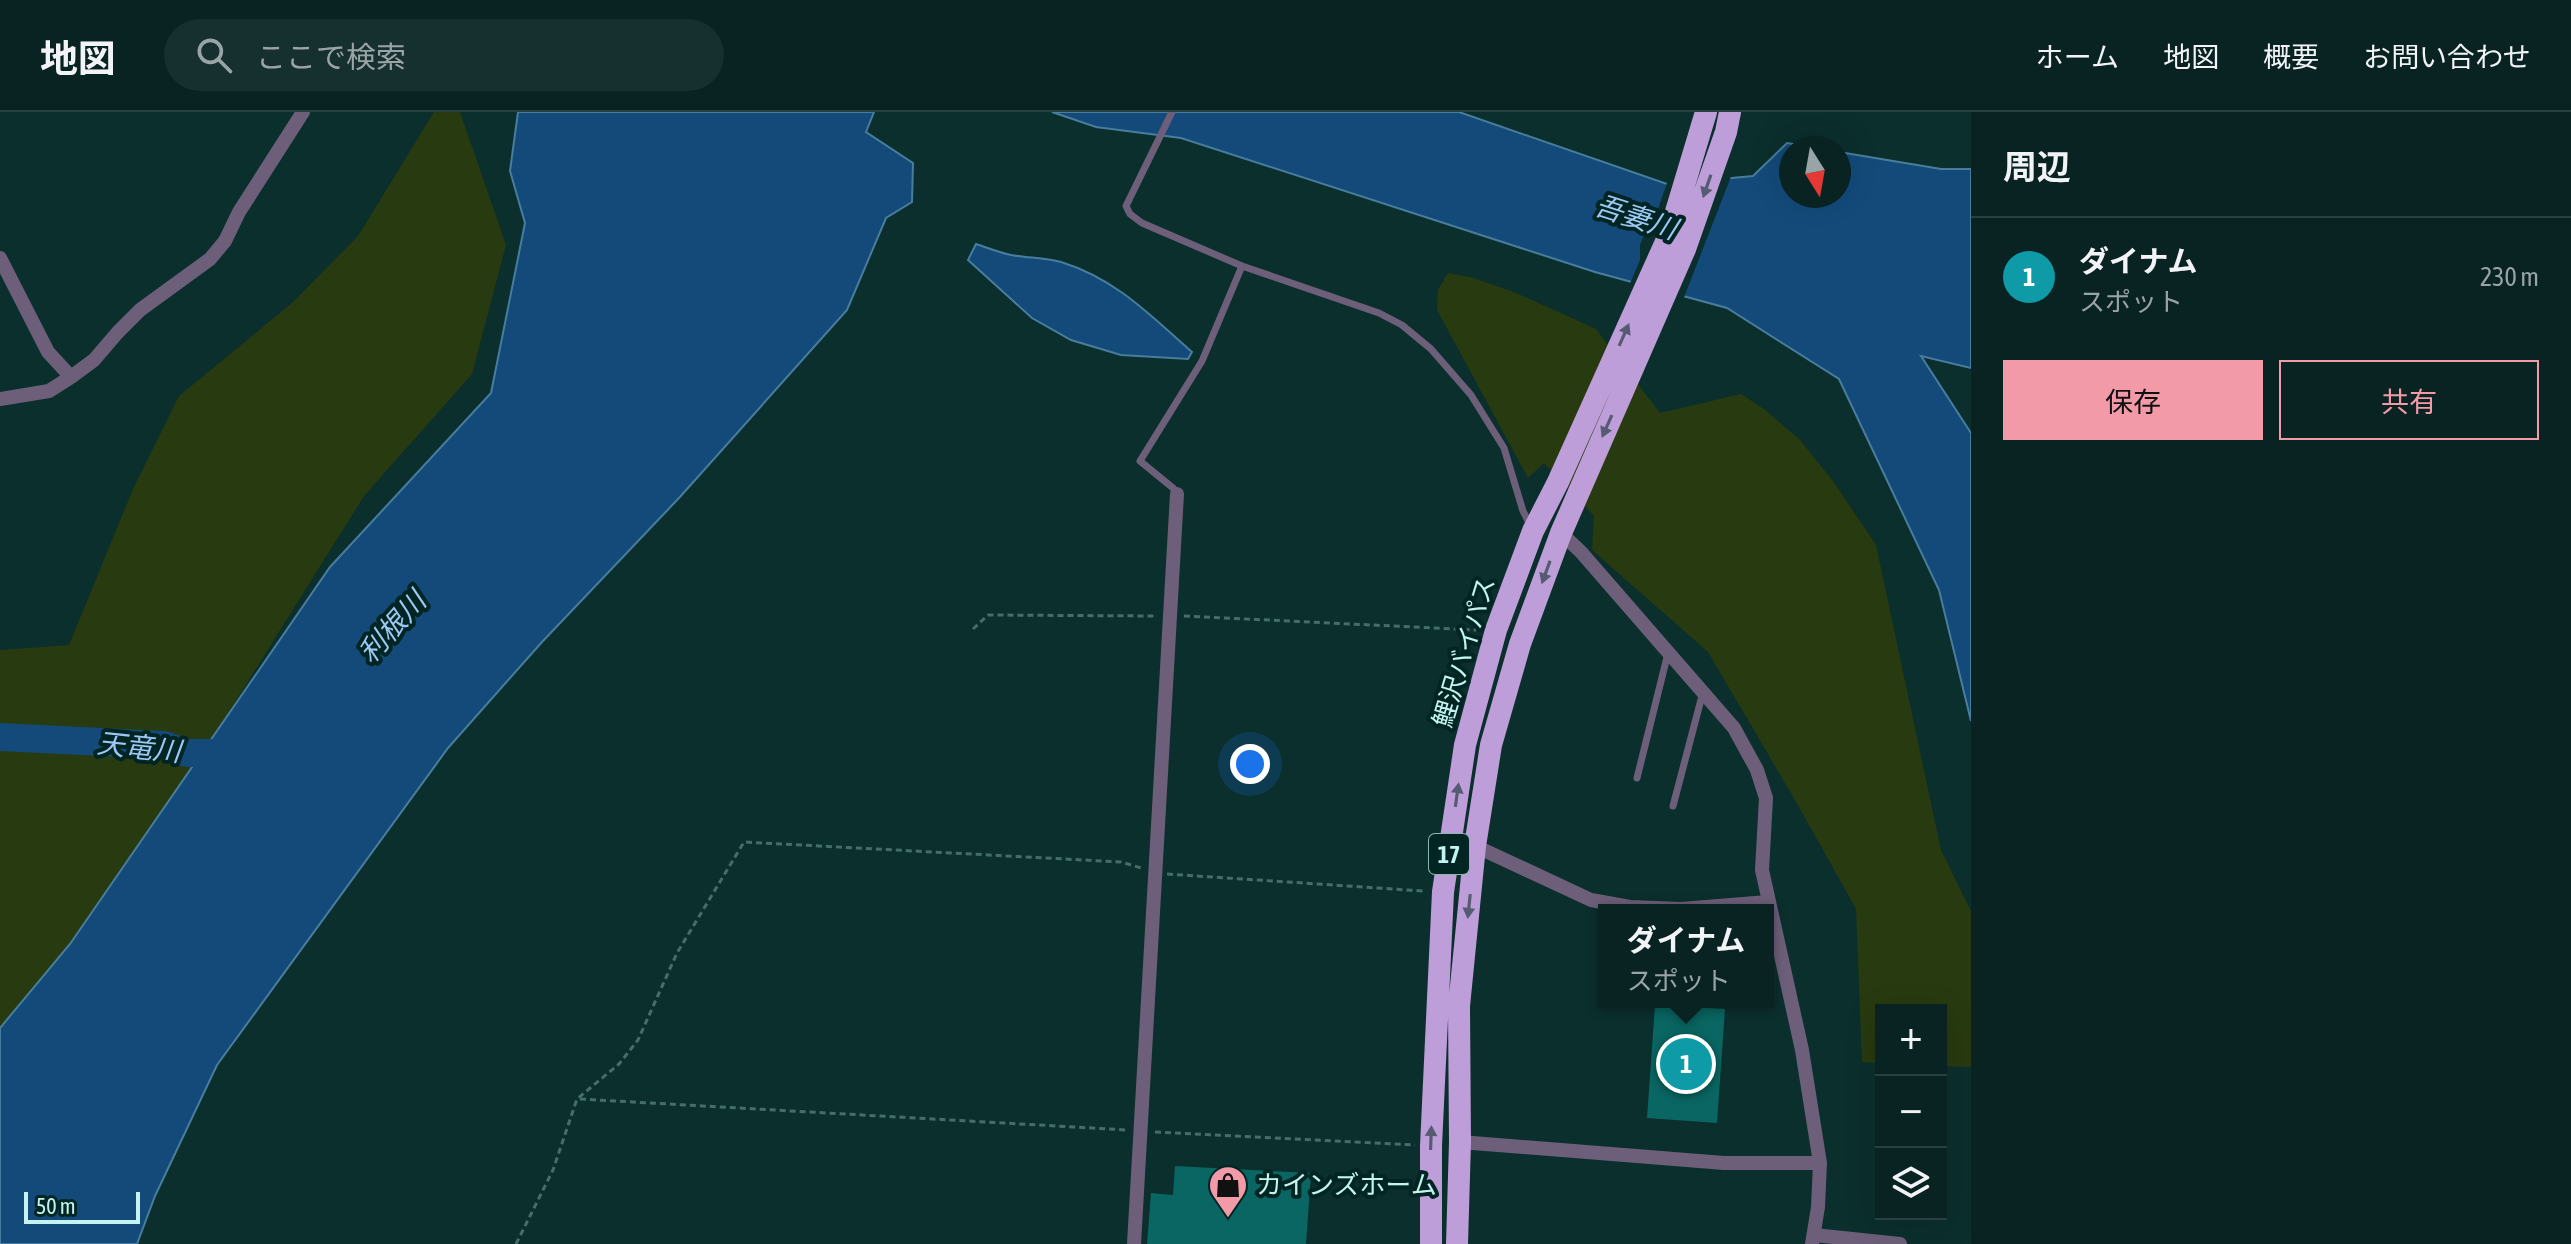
<!DOCTYPE html>
<html lang="ja">
<head>
<meta charset="utf-8">
<style>
  body { margin:0; font-family:"Asap Condensed","Noto Sans JP",sans-serif; background:#162f2f; color:#f1f3f6 }
  .controls { position:absolute; right:24px; bottom:24px; display:grid; overflow:hidden; border-radius:0px; box-shadow:0 8px 32px #0002 }
  .controls button { width:72px; height:72px; display:grid; place-items:center; padding:0; border:0; border-bottom:2px solid #294040; background:#082322; color:#f1f3f6; font:40px sans-serif }
  .compass { position:absolute; left:1779px; top:24px; width:72px; height:72px; border-radius:50%; background:#082322; box-shadow:0 8px 32px #0002; rotate:169deg }
  .scale { position:absolute; left:24px; bottom:20px; width:116px; box-sizing:border-box; padding-left:8px; border:4px solid #c3f4f0; border-top:0; font-size:22px; line-height:28px; white-space:nowrap; color:#c3f4f0; -webkit-text-stroke:6px #012523; paint-order:stroke }
  .you { position:absolute; left:1250px; top:652px; width:28px; height:28px; margin:-20px; border:6px solid #fff; border-radius:50%; background:#1a73e8; box-shadow:0 0 0 12px #1a73e833 }
  .badge { display:grid; place-items:center; width:52px; height:52px; border-radius:50%; background:#f39aa8; color:#fff; font-size:26px; font-weight:700 }
  .pin { position:absolute; translate:-50% -50%; border:4px solid #fff; box-shadow:0 2px 8px #0006 }
  .popup { position:absolute; left:1598px; top:792px; width:176px; height:104px; box-sizing:border-box; display:grid; place-content:center; border-radius:0px; background:#082322; filter:drop-shadow(0 2px 6px #0005); font-size:26px; white-space:nowrap; color:#98a4a5 }
  .popup b { font-size:30px; color:#f1f3f6 }
  .popup::after { content:''; position:absolute; left:50%; top:100%; margin-left:-16px; border:16px solid transparent; border-top-color:#082322 }
  .list { margin:0; padding:0; list-style:none }
  h2 { display:flex; justify-content:space-between; align-items:center; height:104px; margin:0; padding:0 32px; font-size:34px }
  h2 small { font-size:26px; font-weight:400; color:#98a4a5 }
  .list li { display:grid; grid-template-columns:52px 1fr auto; gap:24px; align-items:center; box-sizing:border-box; height:120px; padding:0 32px; border-top:2px solid #294040 }
  .list b { display:block; font-size:30px; white-space:nowrap }
  .list p { margin:0; font-size:26px; white-space:nowrap; color:#98a4a5 }
  .list em { font-size:26px; font-style:normal; color:#98a4a5 }
  .actions { display:flex; gap:16px; padding:24px 32px }
  .actions a { flex:1; padding:18px 0; border:2px solid #f39aa8; border-radius:0px; text-align:center; font-size:28px; color:#f39aa8 }
  .actions .main { background:#f39aa8; color:#111 }
  .icon { flex:none; width:44px; height:44px; fill:none; stroke:currentColor; stroke-width:2; stroke-linecap:round; stroke-linejoin:round }
  .map { position:relative; flex:none; width:1971px; height:1132px; overflow:hidden }
  header { display:flex; align-items:center; gap:48px; box-sizing:border-box; height:112px; padding:0 40px; background:#082322; border-bottom:2px solid #294040 }
  header strong { font-size:38px }
  nav { display:flex; gap:44px; margin-inline-start:auto; font-size:28px }
  .search { width:560px; height:72px; background:#162f2f; display:flex; align-items:center; gap:20px; box-sizing:border-box; padding:0 28px; border-radius:44px; color:#98a4a5; font-size:30px }
  main { display:flex }
  aside { flex:1; background:#082322 }
  .map>svg:first-child { display:block }
</style>
</head>
<body>
<header>
<strong>地図</strong>
<div class="search"><svg class="icon" aria-label="search" viewBox="0 0 24 24"><circle cx="10" cy="10" r="6"/><path d="M15 15l6 6"/></svg>ここで検索</div>
<nav><a>ホーム</a><a>地図</a><a>概要</a><a>お問い合わせ</a></nav>
</header>
<main>
<div class="map">
<svg width="1971" height="1132" viewBox="0 0 1971 1132">
  <rect width="100%" height="100%" fill="#0b2f2d"/>
  <path fill="#283a10" d="M434,0H460L506,133L472,262L364,384L220,614L70,832L0,916V538L69,533L133,377L179,284L292,191L358,124Z
    M1448,161L1474,166L1516,181L1596,217L1660,301L1741,282L1764,297L1800,328L1833,369L1876,433L1941,738L1971,799V955L1941,954V898H1881V951L1862,950L1856,797L1799,695L1708,540L1592,438L1594,404L1544,351L1528,366L1437,198L1438,178Z"/>
  <path fill="#134a79" stroke="#487d9d" stroke-width="2" d="M518,0H874L866,20L913,51L912,90L886,106L847,198L679,386L542,530L448,636L217,953L155,1084L137,1132H0V916L70,832L330,455L491,281L525,111L510,59Z
    M1052,0H1459L1667,72L1753,64L1787,31L1818,36H1791V84H1839V40L1941,57H1971V256L1921,244L1971,321V609L1939,478L1839,267L1727,196L1595,160L1181,26L1096,15Z
    M976,132C989,136 1004,143 1018,144C1032,146 1046,146 1061,150C1116,167 1150,203 1192,240L1188,247L1121,243L1071,228L1032,206L968,148Z"/>
  <path fill="#0b2f2d" d="M1732,62L1683,188L1629,174L1640,148V133L1651,105L1656,103L1668,68Z"/>
  <g fill="none" stroke-linecap="round" stroke-linejoin="round">
    <path stroke="#134a79" stroke-width="28" d="M0,625L164,633L187,641H241"/>
  </g>
  <path fill="#096662" d="M1655,893L1725,897L1717,1011L1647,1006Z
    M1175,1054L1311,1061L1306,1132H1147L1151,1081L1173,1083Z"/>
  <g fill="none" stroke-linecap="round" stroke-linejoin="round">
    <path stroke="#456d6a" stroke-width="3" stroke-dasharray="6 4" stroke-linecap="butt" d="M1184,504L1476,518
      M973,517L988,503L1156,504
      M1167,762L1423,779
      M580,987L1127,1018
      M1155,1020L1415,1033
      M516,1132L553,1058L577,987L619,952L638,928L677,841L744,730L1121,750L1141,756"/>
    <path stroke="#6d5f79" stroke-width="7" d="M1172,0L1126,94L1130,102L1142,111L1242,154L1379,201L1402,213L1431,237L1471,283L1504,336L1523,399L1531,415
      M1177,382L1173,376L1140,349L1202,249L1242,154
      M1637,666L1668,541
      M1673,694L1703,580"/>
    <path stroke="#6d5f79" stroke-width="14" d="M0,146L48,240L71,265
      M0,287L49,279L71,265L94,248L118,220L140,198L210,147L225,129L239,100L303,0
      M1561,421L1581,440L1734,616L1757,658L1766,686L1762,758L1802,938L1820,1051L1818,1095L1812,1132
      M1475,734L1591,788L1630,795L1681,797L1768,790
      M1460,1030L1724,1051H1820
      M1814,1123L1900,1132
      M1134,1132L1177,382"/>
    <path stroke="#be9ed8" stroke-width="22" d="M1431,1132V1034L1443,780L1465,633L1496,518L1533,419L1558,370L1669,123L1706,0
      M1457,1132L1460,1030L1459,894L1475,734L1491,633L1520,532L1561,421L1685,137L1726,20L1730,0"/>
  </g>
  <defs><path id="oneway-solid" d="M-6-.8H1V-3.2L6.5 0L1 3.2V.8H-6Z" transform="scale(2)"/></defs>
  <g fill="#565b74">
    <use href="#oneway-solid" transform="translate(1707 74) rotate(109)"/>
    <use href="#oneway-solid" transform="translate(1624 223) rotate(-66)"/>
    <use href="#oneway-solid" transform="translate(1607 314) rotate(114)"/>
    <use href="#oneway-solid" transform="translate(1546 460) rotate(110)"/>
    <use href="#oneway-solid" transform="translate(1457 683) rotate(-82)"/>
    <use href="#oneway-solid" transform="translate(1469 794) rotate(96)"/>
    <use href="#oneway-solid" transform="translate(1431 1026) rotate(-88)"/>
  </g>
  <defs>
    <symbol id="shop-pin" viewBox="-11 -11 22 30"><path d="M0 17L-7.5 6A9.5 9.5 0 1 1 7.5 6Z" fill="#f39aa8" stroke="#012523"/><path d="M-5-2.5h2.3a2.7 3.5 0 0 1 5.4 0H5L5.5 6h-11ZM-1.5-2.5h3a1.5 2.3 0 0 0-3 0Z" fill="#111"/></symbol>
  </defs>
  <g fill-rule="evenodd">
    <use href="#shop-pin" x="1206" y="1051" width="44" height="60"/>
  </g>
  <g text-anchor="middle" dominant-baseline="central" stroke-width="8" stroke-linejoin="round" paint-order="stroke">
    <rect fill="#012523" stroke="#89b6b2" stroke-width="2" x="1429" y="722" width="40" height="40" rx="6"/>
    <g font-size="24" font-weight="bold" fill="#c3f4f0">
      <text x="1449" y="742">17</text>
    </g>
    <g font-size="26" fill="#c3f4f0" stroke="#012523">
      <text transform="translate(1464 540) rotate(-73)">鯉沢バイパス</text>
    </g>
    <g font-size="26" fill="#c3f4f0" stroke="#012523" text-anchor="start">
      <text x="1256" y="1073">カインズホーム</text>
    </g>
    <g font-size="28" font-style="italic" fill="#9ec8f4" stroke="#012523">
      <text transform="translate(1636 105) rotate(18)">吾妻川</text>
      <text transform="translate(392 515) rotate(-48)">利根川</text>
      <text transform="translate(139 635) rotate(6)">天竜川</text>
    </g>
  </g>
</svg>
<div class="controls">
<button>+</button>
<button>−</button>
<button><svg class="icon" aria-label="layers" viewBox="0 0 24 24"><path d="M12 4l9 5-9 5-9-5zM3 14l9 5 9-5"/></svg></button>
</div>
<svg class="compass" viewBox="-18 -18 36 36"><path d="M0-13l5 13h-10z" fill="#e53935"/><path d="M0 13l5-13h-10z" fill="#98a4a5"/></svg>
<div class="scale">50 m</div>
<div class="you"></div>
<div class="pin badge" style="left:1686px;top:952px;background:#0f9aa8">1</div>
<div class="popup"><b>ダイナム</b>スポット</div>
</div>
<aside>
<h2>周辺<small></small></h2>
<ul class="list">
<li><span class="badge" style="background:#0f9aa8">1</span><div><b>ダイナム</b><p>スポット</p></div><em>230 m</em></li>
</ul>
<div class="actions"><a class="main">保存</a><a>共有</a></div>
</aside>
</main>
</body>
</html>
